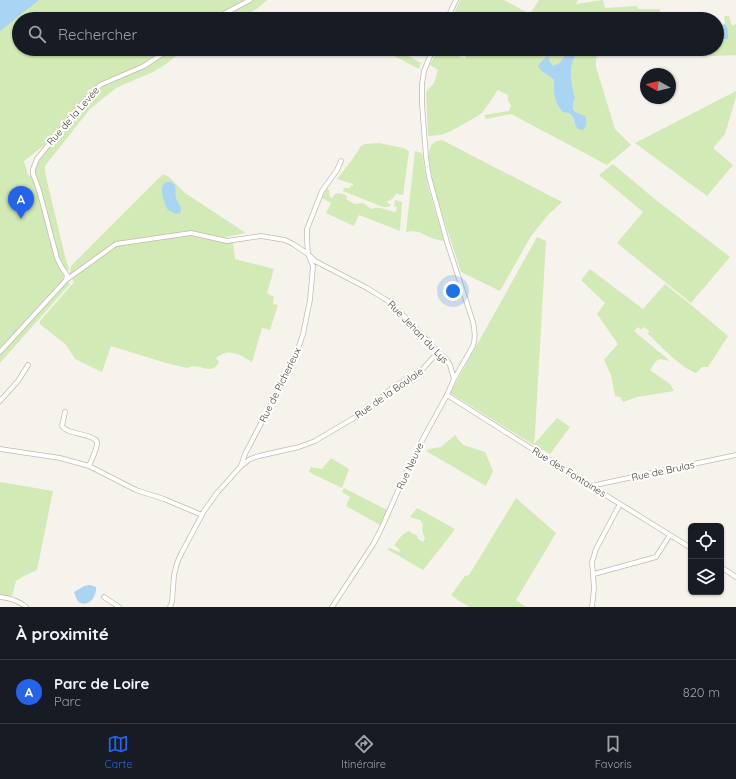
<!DOCTYPE html>
<html lang="fr">
<head>
<meta charset="utf-8">
<style>
  body { margin:0; font-family:Quicksand,sans-serif; background:#20242c; color:#f1f3f6 }
  .controls { position:absolute; right:12px; bottom:12px; display:grid; overflow:hidden; border-radius:6px; box-shadow:0 1px 3px #0004 }
  .controls button { width:36px; height:36px; display:grid; place-items:center; padding:0; border:0; border-bottom:1px solid #363941; background:#171b24; color:#f1f3f6; font:20px sans-serif }
  .compass { position:absolute; left:640px; top:68px; width:36px; height:36px; border-radius:50%; background:#171b24; box-shadow:0 1px 3px #0004; rotate:278deg }
  .you { position:absolute; left:453px; top:291px; width:14px; height:14px; margin:-10px; border:3px solid #fff; border-radius:50%; background:#1a73e8; box-shadow:0 0 0 6px #1a73e833 }
  .badge { display:grid; place-items:center; width:26px; height:26px; border-radius:50%; background:#2563eb; color:#fff; font-size:13px; font-weight:700 }
  .pin { position:absolute; translate:-50% -33px; filter:drop-shadow(0 1px 2px #0008) }
  .pin::after { content:''; position:absolute; top:21px; width:14px; height:12px; background:inherit; clip-path:polygon(0 0,100% 0,50% 100%) }
  .list { margin:0; padding:0; list-style:none }
  h2 { display:flex; justify-content:space-between; align-items:center; height:52px; margin:0; padding:0 16px; font-size:17px }
  h2 small { font-size:13px; font-weight:400; color:#9ea1a6 }
  .list li { display:grid; grid-template-columns:26px 1fr auto; gap:12px; align-items:center; box-sizing:border-box; height:64px; padding:0 16px; border-top:1px solid #363941 }
  .list b { display:block; font-size:15px; white-space:nowrap }
  .list p { margin:0; font-size:13px; white-space:nowrap; color:#9ea1a6 }
  .list em { font-size:13px; font-style:normal; color:#9ea1a6 }
  .icon { flex:none; width:22px; height:22px; fill:none; stroke:currentColor; stroke-width:2; stroke-linecap:round; stroke-linejoin:round }
  .map { position:relative; flex:none; width:736px; height:607px; overflow:hidden }
  .search { position:absolute; background:#171b24; box-shadow:0 1px 3px #0004; left:12px; right:12px; top:12px; height:44px; display:flex; align-items:center; gap:10px; box-sizing:border-box; padding:0 14px; border-radius:22px; color:#9ea1a6; font-size:15px }
  .sheet { height:116px; background:#171b24 }
  nav { display:flex; justify-content:space-around; align-items:center; box-sizing:border-box; height:56px; border-top:1px solid #363941; background:#171b24; font-size:11px; color:#9ea1a6 }
  nav a { display:grid; justify-items:center; gap:2px }
  nav .on { color:#2563eb }
  .map>svg:first-child { display:block }
</style>
</head>
<body>
<div class="map">
<svg width="736" height="607" viewBox="0 0 736 607">
  <rect width="100%" height="100%" fill="#f6f3ec"/>
  <path fill="#d2eab5" d="M0,0H249L212,19H19V49H168L139,71L157,60L173,49H185L166,64L153,72L116,88L90,109L45,166V171L47,181L66,260L69,268L67,272L65,270L60,260L40,188C38,182 34,176 35,170C37,156 49,145 57,135L24,161L28,175L32,176C36,189 41,202 44,215C50,235 53,257 64,275L63,280L60,284L0,350Z
    M253,0H267L258,8L239,19H219L246,5Z
    M460,0H504L530,14L539,0H578L576,4L603,0L605,8L637,6L638,9H660V19H452Z
    M724,16H729L732,26L736,24V55C720,56 681,58 669,49H717V39H727V26L725,24Z
    M381,49H396L421,63L419,69Z
    M438,49H441L465,59L466,55L454,49H571L559,63L553,67V64L550,62L543,73L548,74L554,80C554,88 554,107 562,111C564,112 567,111 569,113C572,115 573,120 575,124L577,113C568,103 576,106 574,97C574,94 573,93 572,91C569,78 569,58 581,49H600L596,59V67L615,129L631,145L607,165L511,114L486,119L484,115L509,111L511,105L508,101V95L498,90L482,113L476,117L449,132L441,135L428,136L426,92L434,83L438,70L430,65Z
    M736,91V97L725,134L713,148L733,165L707,196L635,143Z
    M442,140L562,202L548,215L531,236L500,291L461,272L433,186L429,158V151L431,145L436,141Z
    M379,143L403,148L409,151L403,195L396,194L392,199L388,201L387,202L391,205L388,207H383L343,191L344,188H350L351,185L353,186V184L337,179L352,160L361,146L365,144Z
    M415,151L422,153L427,183L444,241C441,240 437,240 434,239C422,235 421,229 406,232Z
    M613,164L656,200L730,257L691,303L617,243L643,212L599,175Z
    M163,174L169,177L185,193L246,233L221,238L191,232L115,243L69,275L71,266Z
    M327,188L329,190L330,197L332,198L335,194L338,193L346,195L347,200L355,204L363,203L371,209C380,205 387,211 396,212L397,207H394L395,200L402,202L400,231L359,215L354,226L326,213L331,203L322,198Z
    M187,234L227,243L233,242L235,259L274,269L267,293L274,297L273,304L278,305L270,330L262,328L252,362C240,355 229,347 216,358L219,362C210,378 201,361 187,368L166,363L111,346L102,372L75,359L66,345L40,324V321L74,282L72,279L116,246Z
    M537,237L546,241L535,433L534,444L557,418L570,427L550,454L534,445L450,393Z
    M590,269L643,309L665,284L690,304L728,336L708,367H702L696,373C680,367 661,346 648,334L649,331L644,327L641,330L638,327L634,331L670,361L660,359L656,361L650,370L670,384L674,391L637,397L623,402L620,397L615,396L611,375L604,360L618,344L597,314L605,303L581,280Z
    M66,280L70,284L0,363V354Z
    M455,435L463,445L485,452L493,471L486,486L426,451L429,449L441,447Z
    M331,458L349,469L342,488L309,472L311,467L322,469Z
    M0,482L53,491L37,570L24,576L16,581L12,596L0,595Z
    M344,488L387,510L380,525L346,506L350,497L342,492Z
    M516,498L556,533L516,600L526,607H470L459,601L451,595L465,576L469,575Z
    M417,508L455,529L450,536L423,570L387,549L390,548L399,552L400,550L394,545L403,534L409,531L413,534L417,535L418,539L423,542L425,539L422,530L423,524L420,520L410,517Z"/>
  <path fill="#a9d4f2" d="M0,0H39L0,31Z
    M725,24C729,28 728,34 728,39H717V26Z
    M571,49H581C567,60 570,84 575,98C570,111 574,112 585,116C587,121 587,126 583,130H581L577,128L572,116L569,113L563,112C553,103 554,92 554,80C549,74 541,73 538,66L541,62L547,56L549,57L550,62L554,66L559,63Z
    M166,182H171L175,185C176,189 175,195 176,198C178,204 183,206 180,213L176,214L168,210L165,204L163,197L162,191V186Z
    M90,585L96,587C97,595 90,607 80,603C77,601 75,595 74,592L84,586Z"/>
  <g fill="none" stroke-linecap="round" stroke-linejoin="round">
    <defs>
      <path id="street" d="M214,19L250,0
        M447,19L456,0
        M66,280L116,244L191,233L227,241L261,236L285,240L293,244L308,254L315,261L367,288L388,301L401,313L438,352L446,359L450,365L454,379
        M0,352L66,280L67,275L62,268L57,258L39,190L33,174V169L37,159L80,106L100,85L144,66L170,49
        M447,395L591,486L691,548
        M0,401L18,381L28,365
        M65,412L62,426C63,428 65,429 67,430C73,434 95,435 97,442C98,447 91,461 89,466
        M0,449L60,458L89,466L136,490L164,499L202,515
        M241,466L245,454L291,366L298,349L303,334L310,300L313,266L308,254L307,240V229L322,191L337,170L341,161
        M591,486L736,455
        M721,567L736,577
        M594,574L656,557L670,535
        M0,597C10,598 18,600 26,607
        M104,597L119,607
        M170,607L172,602L174,575L177,563L182,552L204,511L217,493L241,466L250,459L259,456L299,447L315,441L369,409L392,388L420,372L438,352
        M332,607L374,543L382,527L409,466L425,435L447,395L454,379L473,346C476,338 475,331 473,322L447,242L429,177L426,157L422,104V84L424,71L433,49
        M592,607L594,588L592,562L596,549L620,504"/>
    </defs>
    <use href="#street" stroke="#c2bbae" stroke-width="5.5"/>
    <use href="#street" stroke="#fff" stroke-width="4"/>
  </g>
  <g text-anchor="middle" dominant-baseline="central" stroke-width="4" stroke-linejoin="round" paint-order="stroke">
    <g font-size="10" fill="#4b4439" stroke="#fff">
      <text transform="translate(73 116) rotate(-49)">Rue de la Levée</text>
      <text transform="translate(418 332) rotate(46)">Rue Jehan du Lys</text>
      <text transform="translate(280 385) rotate(-64)">Rue de Picherieux</text>
      <text transform="translate(389 393) rotate(-35)">Rue de la Boulaie</text>
      <text transform="translate(410 466) rotate(-65)">Rue Neuve</text>
      <text transform="translate(663 471) rotate(-12)">Rue de Brulas</text>
      <text transform="translate(569 472) rotate(32)">Rue des Fontaines</text>
    </g>
  </g>
</svg>
<div class="controls">
<button><svg class="icon" aria-label="locate" viewBox="0 0 24 24"><circle cx="12" cy="12" r="6"/><path d="M12 2v4M12 18v4M2 12h4M18 12h4"/></svg></button>
<button><svg class="icon" aria-label="layers" viewBox="0 0 24 24"><path d="M12 4l9 5-9 5-9-5zM3 14l9 5 9-5"/></svg></button>
</div>
<svg class="compass" viewBox="-18 -18 36 36"><path d="M0-13l5 13h-10z" fill="#e53935"/><path d="M0 13l5-13h-10z" fill="#9ea1a6"/></svg>
<div class="you"></div>
<div class="pin badge" style="left:21px;top:219px">A</div>
<div class="search"><svg class="icon" aria-label="search" viewBox="0 0 24 24"><circle cx="10" cy="10" r="6"/><path d="M15 15l6 6"/></svg>Rechercher</div>
</div>
<section class="sheet">
<h2>À proximité<small></small></h2>
<ul class="list">
<li><span class="badge">A</span><div><b>Parc de Loire</b><p>Parc</p></div><em>820 m</em></li>
</ul>
</section>
<nav>
<a class="on"><svg class="icon" aria-label="map" viewBox="0 0 24 24"><path d="M3 6l6-2 6 2 6-2v14l-6 2-6-2-6 2zM9 4v14M15 6v14"/></svg>Carte</a>
<a><svg class="icon" aria-label="directions" viewBox="0 0 24 24"><path d="M12 3l9 9-9 9-9-9zM9 14v-3h6M13 9l2 2-2 2"/></svg>Itinéraire</a>
<a><svg class="icon" aria-label="saved" viewBox="0 0 24 24"><path d="M7 4h10v16l-5-4-5 4z"/></svg>Favoris</a>
</nav>
</body>
</html>
